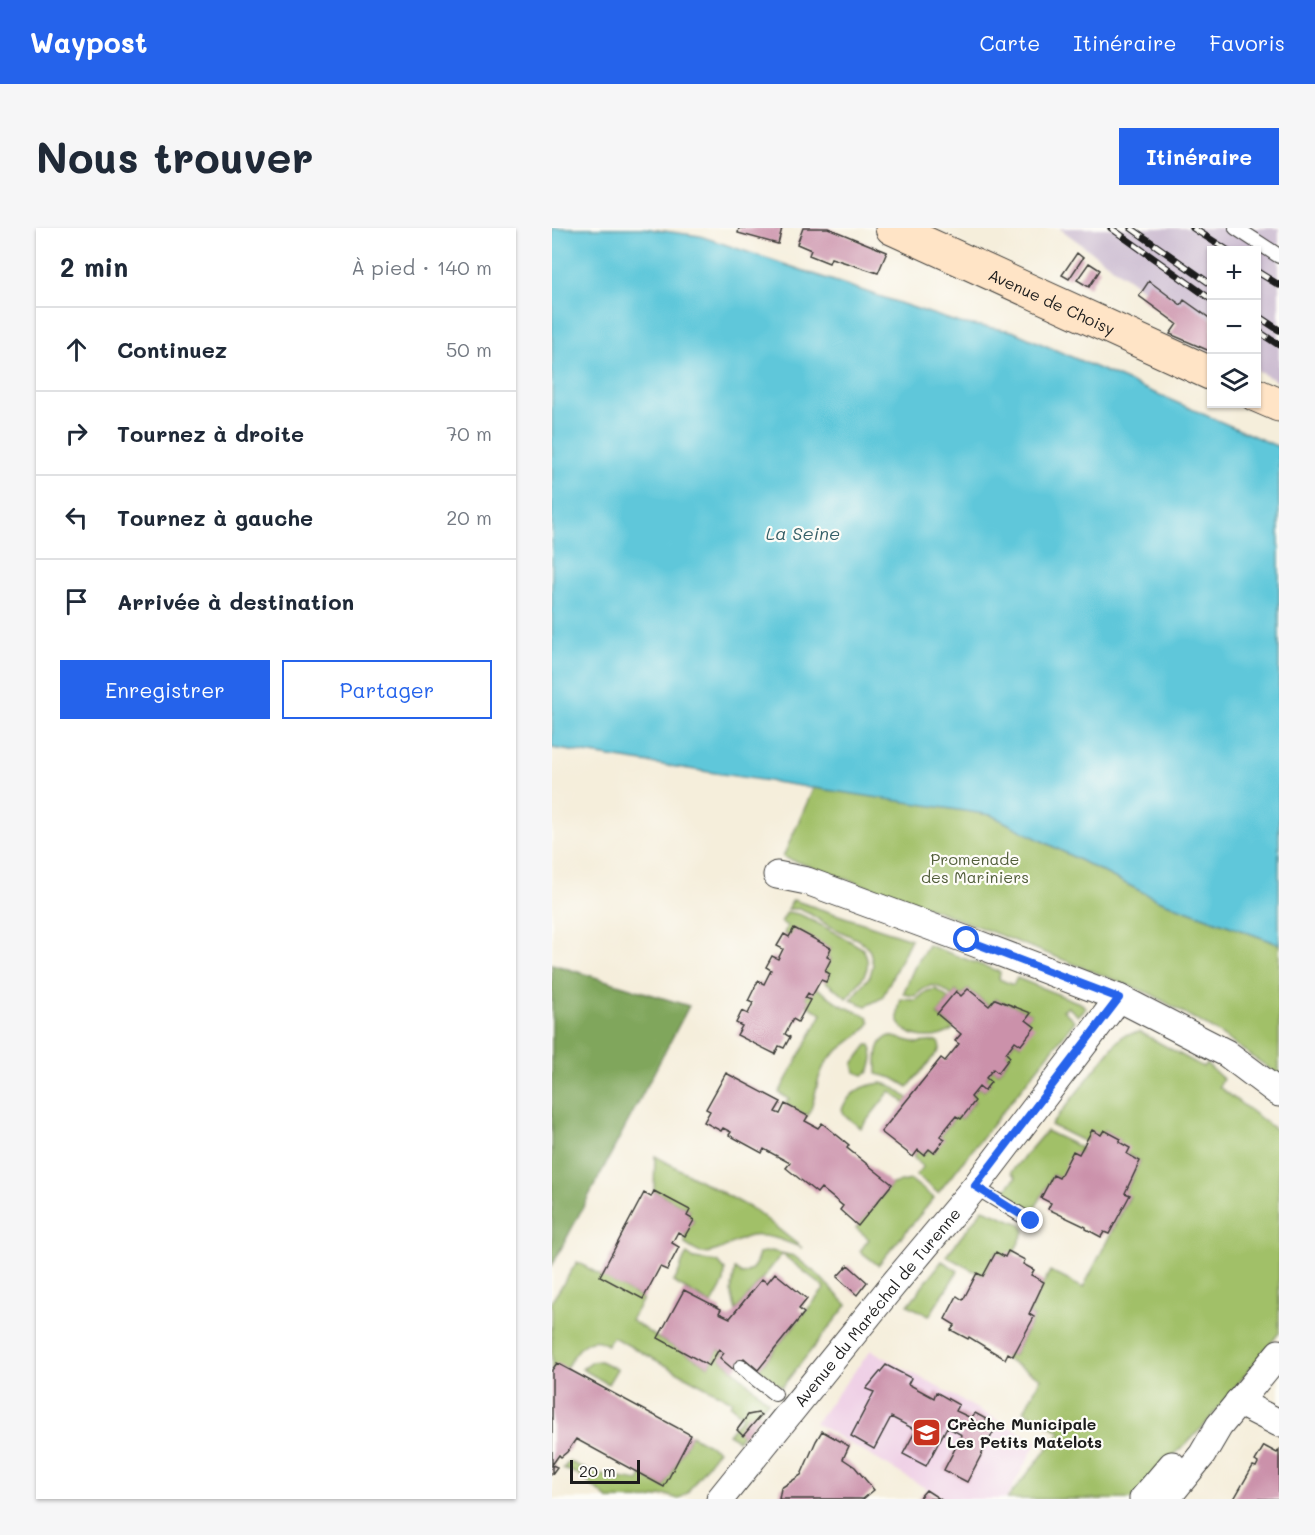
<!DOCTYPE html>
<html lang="fr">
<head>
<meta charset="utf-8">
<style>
  body { margin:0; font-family:Mali,sans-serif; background:#f6f6f7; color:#1f2937 }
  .controls { position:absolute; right:18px; top:18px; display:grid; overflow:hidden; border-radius:0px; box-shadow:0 2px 4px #0004 }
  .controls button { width:54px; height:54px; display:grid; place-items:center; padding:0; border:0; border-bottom:2px solid #e0e1e3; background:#fff; color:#1f2937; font:30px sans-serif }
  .scale { position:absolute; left:18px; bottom:15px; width:70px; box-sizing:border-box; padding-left:6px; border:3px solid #1c1c1c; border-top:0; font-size:16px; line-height:21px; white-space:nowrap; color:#1c1c1c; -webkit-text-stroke:4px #fdfcf7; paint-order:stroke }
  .stop { position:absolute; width:18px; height:18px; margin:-14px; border:4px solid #2563eb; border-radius:50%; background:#fff }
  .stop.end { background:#2563eb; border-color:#fff; box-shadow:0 2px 6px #0008 }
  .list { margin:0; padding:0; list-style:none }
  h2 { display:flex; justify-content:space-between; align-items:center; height:78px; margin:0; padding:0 24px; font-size:26px }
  h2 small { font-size:20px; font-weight:400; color:#747a83 }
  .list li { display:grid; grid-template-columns:39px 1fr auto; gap:18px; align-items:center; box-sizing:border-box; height:84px; padding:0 24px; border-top:2px solid #e0e1e3 }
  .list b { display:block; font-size:22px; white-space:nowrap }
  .list em { font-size:20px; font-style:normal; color:#747a83 }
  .actions { display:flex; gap:12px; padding:18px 24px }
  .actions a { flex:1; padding:14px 0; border:2px solid #2563eb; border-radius:0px; text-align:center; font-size:21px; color:#2563eb }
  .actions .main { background:#2563eb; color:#fff }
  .icon { flex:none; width:33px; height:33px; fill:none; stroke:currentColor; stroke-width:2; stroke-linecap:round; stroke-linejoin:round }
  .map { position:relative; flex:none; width:727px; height:1271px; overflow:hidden; border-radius:0px }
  header { display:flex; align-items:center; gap:36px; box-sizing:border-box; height:84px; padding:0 30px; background:#2563eb; color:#fff }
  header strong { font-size:28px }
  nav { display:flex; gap:33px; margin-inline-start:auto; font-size:21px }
  .intro { display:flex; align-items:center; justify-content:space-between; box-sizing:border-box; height:144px; padding:0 36px }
  h1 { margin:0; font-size:42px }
  .button { padding:15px 27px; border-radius:0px; background:#2563eb; color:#fff; font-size:21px; font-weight:700 }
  main { display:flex; gap:36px; padding:0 36px }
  aside { flex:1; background:#fff; border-radius:0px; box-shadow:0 2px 4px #0004 }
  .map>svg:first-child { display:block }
</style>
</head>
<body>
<header>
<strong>Waypost</strong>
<nav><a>Carte</a><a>Itinéraire</a><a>Favoris</a></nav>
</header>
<div class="intro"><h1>Nous trouver</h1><a class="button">Itinéraire</a></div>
<main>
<aside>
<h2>2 min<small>À pied · 140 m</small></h2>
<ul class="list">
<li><svg class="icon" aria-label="ahead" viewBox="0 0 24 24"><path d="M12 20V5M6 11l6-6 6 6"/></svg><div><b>Continuez</b></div><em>50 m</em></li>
<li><svg class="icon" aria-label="right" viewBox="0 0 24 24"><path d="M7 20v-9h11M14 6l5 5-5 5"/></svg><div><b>Tournez à droite</b></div><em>70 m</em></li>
<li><svg class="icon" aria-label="left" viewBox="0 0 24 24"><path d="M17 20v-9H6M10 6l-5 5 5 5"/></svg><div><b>Tournez à gauche</b></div><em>20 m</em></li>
<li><svg class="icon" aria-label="arrive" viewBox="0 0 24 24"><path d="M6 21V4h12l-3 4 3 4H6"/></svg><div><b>Arrivée à destination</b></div></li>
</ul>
<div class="actions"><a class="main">Enregistrer</a><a>Partager</a></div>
</aside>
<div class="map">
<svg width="727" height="1271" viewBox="0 0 727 1271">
  <rect width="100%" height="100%" fill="#fdfcf7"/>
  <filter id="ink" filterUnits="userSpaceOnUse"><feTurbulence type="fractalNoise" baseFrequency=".0167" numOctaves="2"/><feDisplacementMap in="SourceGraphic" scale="12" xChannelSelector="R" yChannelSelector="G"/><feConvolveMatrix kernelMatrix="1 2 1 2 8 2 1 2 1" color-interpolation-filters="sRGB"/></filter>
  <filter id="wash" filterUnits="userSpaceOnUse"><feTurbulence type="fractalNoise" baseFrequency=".008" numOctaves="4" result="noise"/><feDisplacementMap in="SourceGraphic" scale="24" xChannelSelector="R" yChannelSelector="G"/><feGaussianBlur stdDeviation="1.35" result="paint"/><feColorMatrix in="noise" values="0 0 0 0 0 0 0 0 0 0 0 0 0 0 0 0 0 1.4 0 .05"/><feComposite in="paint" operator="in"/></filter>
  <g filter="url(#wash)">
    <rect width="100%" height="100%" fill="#f5eedb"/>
    <path fill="#efd0e6" d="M319,1122L485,1214L454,1271H392L263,1195Z"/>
    <path fill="#cdbed2" d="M507,0H727V154L705,143L704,22H660L659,111Z"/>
    <path fill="#a1c068" stroke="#5e6e42" stroke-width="1.5" d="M262,559L439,587L606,672L727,716V847L662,802L599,766L386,683L231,629Z
      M241,672L359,711L330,770L314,778L299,772L318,748L321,737L318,723L309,713L275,697L258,686L247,681H236Z
      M235,684C240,685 245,685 249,687C256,690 308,718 311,721C315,727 317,736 314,743C311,754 301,760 295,770L274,754L278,746L273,743L279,731L275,729L279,720L242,701L237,709L232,706L235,698L229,694Z
      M376,717L448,744L447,751L461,757L465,750L530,776L534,780L526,788L516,779L511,782L523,793L386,965L364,947L371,939L361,929L366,922L372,927L377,921L382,925L392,911L388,908L404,888L409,891L423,873L419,869L427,859L432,863L439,854L434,850L441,841L446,845L458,829L454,825L463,813L469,817L474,792L479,785L443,771L437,778L416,761L409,768L404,763L400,768C384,754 378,754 363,768L351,766L362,740Z
      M265,760L289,777L316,789L318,795C312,806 287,819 276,832C263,849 265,870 256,888L233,876L237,871L227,865L270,786L255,777L257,773L253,770L256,765L260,767Z
      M384,761L397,771L385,787L402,800C389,813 355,813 347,794C344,787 347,778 349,771L364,772L375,763Z
      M588,804L651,839L654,835L671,851L667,859L727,904V1105L651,1199L614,1235L584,1271H455L509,1204L472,1183L489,1150L453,1131L456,1125L461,1128L482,1089L477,1086L483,1076L481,1075L498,1043L531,1060L578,968L573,965L588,933L575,926L567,914L568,911L552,902L549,907L540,903L533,914L499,897L564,815L572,807Z
      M338,808L365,815L384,813L387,815L388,821L356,859L341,850L325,846C325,831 323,813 338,808Z
      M315,817H318C323,826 321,837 316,845L311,847L303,844L301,836Z
      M330,855L340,858L357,871L353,875L338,863L309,900L293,888L290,881C298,863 312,857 330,855Z
      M494,903L530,920L507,950L501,947L482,982H474L446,963L448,960L453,962L464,949L459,944Z
      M103,928L204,983L250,1020C235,1014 215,1005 199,1008C183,1011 167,1026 150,1025C144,1024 138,1019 133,1016V1008L142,992L135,988L138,982L102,963Z
      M359,952L382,970L326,1037L308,1023L317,1011L304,1000L340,956Z
      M431,981L469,996L473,1002L461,1026L453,1029L444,1024L431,1048L394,1028Z
      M219,1023L242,1028L266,1047L295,1077L230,1159L206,1142L273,1060L230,1026L184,1083L179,1064L183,1041L190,1046C201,1044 205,1035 207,1025Z
      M135,1026L142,1031L166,1034L173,1042L172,1054L160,1076L121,1054C129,1046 128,1034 135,1026Z
      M390,1033L406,1043L377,1088L356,1077Z
      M25,1034L91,1071L79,1092L106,1110L157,1138L167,1121L172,1125L168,1130L216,1173L206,1185L196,1188L186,1202L190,1207L186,1212L176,1206L191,1188L178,1177L180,1173L61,1109L55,1117C36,1103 23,1125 14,1140L0,1142V1073Z
      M48,1133L65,1141L56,1156L30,1141L39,1134Z
      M139,1207L166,1222L135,1265L127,1271L114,1267L97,1271H56L26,1246L11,1241L17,1233L42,1246L87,1253L90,1247L112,1259Z"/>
    <path fill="#80a65c" stroke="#4e613c" stroke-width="1.5" d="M0,736L137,778L0,1038Z"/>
    <path fill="#5ec7da" stroke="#3d727b" stroke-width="1.5" d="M0,0H90L148,8L407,95L460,103L727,219V716L606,672L439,587L0,520Z"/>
    <g id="blocks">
      <path fill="#cb91aa" d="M187,0H230L226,16L186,5Z
        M251,0H276L335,24L326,45L279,30L277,35L257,27L259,22L245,16Z
        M525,25L531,30L517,51L510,47Z
        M537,35L548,42L537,59L525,52Z
        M597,53L629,77L632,72L660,92V124L618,106L625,96L587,68Z
        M242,700L279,720L275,729L279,731L273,743L278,746L274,754L269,752L260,768L256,765L253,770L258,772L246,794L241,791L233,806L238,809L232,820L227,818L223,826L185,807L190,798L184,795L190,783L196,786L201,775L196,773L206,753L212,756L219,742L214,739L220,728L226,731L231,721L225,718L232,706L237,709Z
        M416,761L437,778L443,771L479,785L474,792L483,799L469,817L463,813L454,825L458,829L446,845L441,841L434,850L439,854L432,863L427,859L419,869L423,873L409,891L404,888L388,908L393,911L382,925L377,921L372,927L366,922L361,929L329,904L389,830L393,833L407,816L403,813L409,806L385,786L404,763L409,768Z
        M174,845L229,874L223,884L228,886L233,876L256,888L253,893L266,900L270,895L297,917L295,920L340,956L306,998L288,982L291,978L269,960L265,965L234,940L238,935L212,921L210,925L177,907L179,904L171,900L169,903L152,894L158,883L154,881Z
        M540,902L549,907L552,902L569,911L567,914L578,920L575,926L588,933L573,965L578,967L557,1006L552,1004L549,1009L534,1001V999L496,981L499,975L489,970L501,947L507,950L521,923L527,926Z
        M102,963L138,982L135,988L142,992L133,1008L126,1004L120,1015L127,1019L115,1042L108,1039L91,1071L48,1048L92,965L99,969Z
        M456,1023L473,1032L471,1036L482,1042L479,1047L492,1054L477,1086L482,1089L461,1128L456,1125L453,1131L417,1109L416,1111L399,1102L403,1097L393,1091L405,1068L411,1072L425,1045L431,1048L444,1024L453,1029Z
        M296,1037L315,1054L305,1067L285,1049Z
        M223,1045L255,1071L247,1081L252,1085L206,1142L192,1130L182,1142L168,1130L172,1125L167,1121L157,1138L106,1110L132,1062L169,1081L167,1085L178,1090L210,1051L215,1055Z
        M5,1135L139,1207L112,1259L24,1211L15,1224L9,1229L7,1227L0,1237L5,1239L0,1246V1142Z
        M334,1137L359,1150L356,1156L382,1170L384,1164L407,1177L404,1183L419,1190L423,1185L445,1197L415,1254L392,1242L410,1207L395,1199L374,1238L351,1226L364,1202L339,1189L322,1221L299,1208L322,1164L314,1161Z
        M206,1185L209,1187L191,1208L185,1202L196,1187Z
        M270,1203L297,1218L291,1231L303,1239L322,1262L311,1271H227L229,1260L249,1247L264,1213Z
        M712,1218L725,1225L727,1222V1271H682L701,1238L704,1239L706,1235L703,1233Z
        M374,1262L388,1271H366Z"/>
    </g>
  </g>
  <g filter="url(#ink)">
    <use href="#blocks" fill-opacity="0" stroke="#3d3c39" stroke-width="1.5"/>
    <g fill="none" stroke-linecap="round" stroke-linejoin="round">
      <defs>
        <path id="service" d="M684,0L727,28
          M423,959L479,993
          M189,1139L223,1166"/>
        <g id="minor">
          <path d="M225,647L255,653L415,712L567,770L674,825L727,865"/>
          <path d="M686,1174L727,1195"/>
          <path id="s1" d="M168,1271L340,1058L423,959L567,770"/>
          <path d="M591,1271L620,1237"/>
          <path d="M614,1271L650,1227L667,1198L727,1125"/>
        </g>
        <g id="secondary">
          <path id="s2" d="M340,0L660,146"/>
          <path d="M704,167L727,177"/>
        </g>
      </defs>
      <use href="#service" stroke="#3d3c39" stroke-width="16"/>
      <use href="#minor" stroke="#3d3c39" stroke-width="29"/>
      <use href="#secondary" stroke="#3d3c39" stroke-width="35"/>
      <use href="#service" stroke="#fff" stroke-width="14"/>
      <use href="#minor" stroke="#fff" stroke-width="27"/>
      <use href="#secondary" stroke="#ffe4c6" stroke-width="33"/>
      <defs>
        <path id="rail" d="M559,0L660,72
          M579,0L660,57
          M641,0L675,22
          M704,43L727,57
          M704,87L727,102
          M704,102L727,117"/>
      </defs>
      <use href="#rail" stroke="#1c1c1c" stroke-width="7"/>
      <use href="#rail" stroke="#fdfcf7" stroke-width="4.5" stroke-dasharray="14" stroke-linecap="butt"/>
    </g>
  </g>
  <g fill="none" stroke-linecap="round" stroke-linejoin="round" filter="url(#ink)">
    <path stroke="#2563eb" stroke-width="8" d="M415,712L567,770L423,958L479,993"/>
  </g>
  <defs>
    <symbol id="school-square" viewBox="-11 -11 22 22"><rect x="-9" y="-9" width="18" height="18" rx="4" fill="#c8321e" stroke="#fdfcf7"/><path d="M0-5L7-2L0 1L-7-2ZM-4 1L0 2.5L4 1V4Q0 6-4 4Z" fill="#fff"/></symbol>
  </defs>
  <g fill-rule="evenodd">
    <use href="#school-square" x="358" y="1188" width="33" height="33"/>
  </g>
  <g text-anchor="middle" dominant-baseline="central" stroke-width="4.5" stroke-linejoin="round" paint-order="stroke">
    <g font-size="16" fill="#1c1c1c" stroke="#fdfcf7">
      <text stroke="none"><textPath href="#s2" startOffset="176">Avenue de Choisy</textPath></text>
      <text stroke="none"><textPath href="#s1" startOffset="248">Avenue du Maréchal de Turenne</textPath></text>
    </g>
    <g font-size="16" fill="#515e3a" stroke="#fdfcf7">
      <text x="423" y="630">Promenade<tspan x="423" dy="18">des Mariniers</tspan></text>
    </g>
    <g font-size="16" font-weight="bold" fill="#1c1c1c" stroke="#fdfcf7" text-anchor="start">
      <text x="395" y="1195">Crèche Municipale<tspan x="395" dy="18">Les Petits Matelots</tspan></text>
    </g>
    <g font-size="18" font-style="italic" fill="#366068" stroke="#fdfcf7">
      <text x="251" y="305">La Seine</text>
    </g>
  </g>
</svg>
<div class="controls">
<button>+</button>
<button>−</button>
<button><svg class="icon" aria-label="layers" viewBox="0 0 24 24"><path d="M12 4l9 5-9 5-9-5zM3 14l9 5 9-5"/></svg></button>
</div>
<div class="scale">20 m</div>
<div class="stop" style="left:415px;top:712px"></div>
<div class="stop end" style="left:479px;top:993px"></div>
</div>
</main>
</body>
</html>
